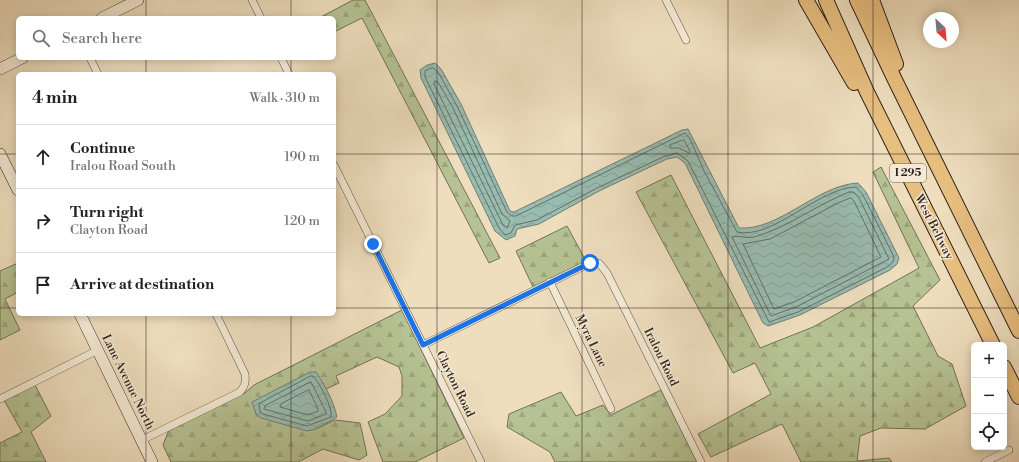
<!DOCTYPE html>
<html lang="en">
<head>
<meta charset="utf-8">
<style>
  body { margin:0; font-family:"Libre Bodoni",serif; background:#f2f2f2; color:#202124 }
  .controls { position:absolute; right:12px; bottom:12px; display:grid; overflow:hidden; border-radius:6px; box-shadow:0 2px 10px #0003 }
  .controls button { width:36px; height:36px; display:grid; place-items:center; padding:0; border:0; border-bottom:1px solid #e0e0e0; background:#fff; color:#202124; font:20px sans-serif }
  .compass { position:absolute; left:923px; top:12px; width:36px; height:36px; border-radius:50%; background:#fff; box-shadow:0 2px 10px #0003; rotate:154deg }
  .stop { position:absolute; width:12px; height:12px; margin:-9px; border:3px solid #1a73e8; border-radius:50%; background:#fff }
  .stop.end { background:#1a73e8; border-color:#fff; box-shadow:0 1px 4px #0008 }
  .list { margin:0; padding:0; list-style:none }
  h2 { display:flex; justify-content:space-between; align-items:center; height:52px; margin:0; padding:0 16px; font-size:17px }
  h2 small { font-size:13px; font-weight:400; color:#757577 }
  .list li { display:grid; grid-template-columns:26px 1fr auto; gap:12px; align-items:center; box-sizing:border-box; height:64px; padding:0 16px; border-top:1px solid #e0e0e0 }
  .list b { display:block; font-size:15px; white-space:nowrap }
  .list p { margin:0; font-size:13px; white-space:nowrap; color:#757577 }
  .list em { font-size:13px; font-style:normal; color:#757577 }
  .icon { flex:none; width:22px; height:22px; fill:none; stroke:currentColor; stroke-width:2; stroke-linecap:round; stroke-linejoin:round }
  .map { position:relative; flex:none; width:1019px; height:462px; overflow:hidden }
  .search { position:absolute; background:#fff; box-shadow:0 2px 10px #0003; left:16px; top:16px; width:320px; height:44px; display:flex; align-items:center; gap:10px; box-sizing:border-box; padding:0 14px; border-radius:6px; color:#757577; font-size:15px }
  .panel { position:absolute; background:#fff; box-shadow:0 2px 10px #0003; left:16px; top:72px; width:320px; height:244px; border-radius:6px }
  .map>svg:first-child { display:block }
</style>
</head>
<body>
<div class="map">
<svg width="1019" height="462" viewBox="0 0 1019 462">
  <defs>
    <pattern id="forest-firs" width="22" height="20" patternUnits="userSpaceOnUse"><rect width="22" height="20" fill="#b6c293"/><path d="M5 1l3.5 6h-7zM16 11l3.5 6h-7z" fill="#9da67e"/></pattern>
    <pattern id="water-waves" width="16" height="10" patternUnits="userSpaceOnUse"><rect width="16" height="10" fill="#99bcb1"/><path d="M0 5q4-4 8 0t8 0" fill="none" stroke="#84a198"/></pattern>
  </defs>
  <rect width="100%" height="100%" fill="#eedebe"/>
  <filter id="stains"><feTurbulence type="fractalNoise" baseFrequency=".005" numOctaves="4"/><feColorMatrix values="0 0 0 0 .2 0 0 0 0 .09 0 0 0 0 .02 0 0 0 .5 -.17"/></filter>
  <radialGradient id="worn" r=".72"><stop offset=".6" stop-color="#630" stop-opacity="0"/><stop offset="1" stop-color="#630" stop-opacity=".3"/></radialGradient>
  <path fill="url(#forest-firs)" stroke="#727258" d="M353,0H365L500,258L489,263L362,18L334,32V18H319Z
    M881,167L940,280L913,306L938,356L952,364L966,406L925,429L881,428L860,436L857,461L889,458L892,462H801L782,424L711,457L698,434L771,394L755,363L733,373L636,192L671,175L760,348L813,327L919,268L873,172Z
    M567,226L586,261L533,287L516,251Z
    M18,263V292L5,299L20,330L0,340V271Z
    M402,310L464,438L415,462H383L368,422L385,414L402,396V376L399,367L377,357L336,376L339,383L326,389L321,380L316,429L335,420L360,423L367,455L359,460L323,449L298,462H171L163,445L169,430L245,393L254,385Z
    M35,385L51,416L31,432L46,462H0V443L22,432L4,400Z
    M661,390L697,462H555L550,452L507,427L509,414L561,392L576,416L603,405L611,415Z"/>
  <path fill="url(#water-waves)" stroke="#6f7f76" d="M435,63L441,69L461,104L510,211L514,212L682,130L688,129L739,228C779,231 817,185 858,183L866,192L899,258L897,264L890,270L800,315L768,326L763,323L685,163L677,157L667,159L599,191L539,224L517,229L515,236L506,240L495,231L421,78L420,70L427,65Z
    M310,372H316C325,385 334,402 337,417L316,429L307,431L261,418L256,414L252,402Z"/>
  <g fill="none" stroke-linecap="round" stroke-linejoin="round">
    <path stroke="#647067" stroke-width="1" d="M433,68L438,72L457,106L507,212L512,216H516L685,133L690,139L704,171L737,232C773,240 818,188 856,187L863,195L894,257L893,262L887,267L798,312L769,322L688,161L677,153L665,156L597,188L537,220L515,225L511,233L505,235L499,228L425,77V71Z
      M435,81L438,82L453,108L502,214L510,221L507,228L503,225L434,84Z
      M684,140L690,151L689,153L679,148H670V145Z
      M849,192H854L859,198L889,259L796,307L771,316L732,237C739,235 747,239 754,237C787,228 816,205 849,192Z
      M851,198L854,201L881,257L794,302L774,309L743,244L770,239L838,203Z
      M311,376L314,377C320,384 333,408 331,417L307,426L263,414L260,412L259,404Z
      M311,382L326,412V414L308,421L264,409L265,406Z
      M309,390L318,409V411L308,415L280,407L281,404Z"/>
    <defs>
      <path id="minor" d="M252,0L261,18
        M666,0L686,40
        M90,58L98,74
        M281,58L289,74
        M334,165L481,462
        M550,282L611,409
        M423,345L590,263H599L607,273L701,462
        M0,399L98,350
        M142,440L240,392C245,386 246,382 245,374L216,314
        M985,462L1009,450"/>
      <path id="secondary" d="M102,18L138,0
        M0,69L22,58
        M0,154L18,190
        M80,314L152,462"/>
      <path id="motorway" d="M806,0L854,83
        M826,0L867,92L993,345
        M857,0L895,80L1019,331
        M872,0L896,64
        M1004,367L1019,397"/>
    </defs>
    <use href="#minor" stroke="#5f5245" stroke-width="8"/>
    <use href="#secondary" stroke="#2f231d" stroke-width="12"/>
    <use href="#motorway" stroke="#2f231d" stroke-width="16"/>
    <use href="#minor" stroke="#f4ead5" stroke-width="7"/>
    <use href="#secondary" stroke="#f4ead5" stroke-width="11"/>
    <use href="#motorway" stroke="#e7bf7f" stroke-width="14"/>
  </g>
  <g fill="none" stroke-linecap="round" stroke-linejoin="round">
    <path stroke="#1a73e8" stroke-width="5" d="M373,244L423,345L590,263"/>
  </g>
  <path fill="none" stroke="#2f231d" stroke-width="1" stroke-opacity="0.55" d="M146,0V18M291,0V18M437,0V462M582,0V462M728,0V462M873,0V462M146,58V74M291,58V74M0,154H18M334,154H1019M0,308H18M334,308H1019M146,314V462M291,314V462"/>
  <g text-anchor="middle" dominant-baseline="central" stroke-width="3" stroke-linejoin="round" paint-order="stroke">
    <rect fill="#f4ead5" stroke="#6a5f54" stroke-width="1" x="890" y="164" width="36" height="18" rx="3"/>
    <g font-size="11" font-weight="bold" fill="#2f231d">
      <text x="908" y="173">I 295</text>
    </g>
    <g font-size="12" fill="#2f231d" stroke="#f4ead5">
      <text transform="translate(934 227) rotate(63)">West Beltway</text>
      <text transform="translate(591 341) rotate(64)">Myra Lane</text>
      <text transform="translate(661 357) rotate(64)">Iralou Road</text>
      <text transform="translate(128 382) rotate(64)">Lane Avenue North</text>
      <text transform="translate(455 384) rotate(64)">Clayton Road</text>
    </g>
  </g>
  <rect width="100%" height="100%" filter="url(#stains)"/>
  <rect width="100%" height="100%" fill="url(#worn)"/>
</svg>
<div class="controls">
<button>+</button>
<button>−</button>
<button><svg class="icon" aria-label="locate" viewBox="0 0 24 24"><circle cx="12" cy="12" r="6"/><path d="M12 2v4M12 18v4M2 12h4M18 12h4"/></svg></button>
</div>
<svg class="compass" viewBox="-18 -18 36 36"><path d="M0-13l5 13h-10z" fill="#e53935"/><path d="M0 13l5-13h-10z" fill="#757577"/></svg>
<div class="stop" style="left:590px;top:263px"></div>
<div class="stop end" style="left:373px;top:244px"></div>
<div class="search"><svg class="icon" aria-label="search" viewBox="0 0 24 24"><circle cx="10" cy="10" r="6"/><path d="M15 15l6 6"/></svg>Search here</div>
<section class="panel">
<h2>4 min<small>Walk · 310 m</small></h2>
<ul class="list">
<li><svg class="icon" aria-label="ahead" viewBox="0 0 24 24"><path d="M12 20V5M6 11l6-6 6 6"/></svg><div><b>Continue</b><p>Iralou Road South</p></div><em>190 m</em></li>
<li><svg class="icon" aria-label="right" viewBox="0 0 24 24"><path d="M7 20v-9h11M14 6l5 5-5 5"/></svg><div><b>Turn right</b><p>Clayton Road</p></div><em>120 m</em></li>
<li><svg class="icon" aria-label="arrive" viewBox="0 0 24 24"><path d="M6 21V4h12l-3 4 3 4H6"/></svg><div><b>Arrive at destination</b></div></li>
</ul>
</section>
</div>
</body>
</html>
